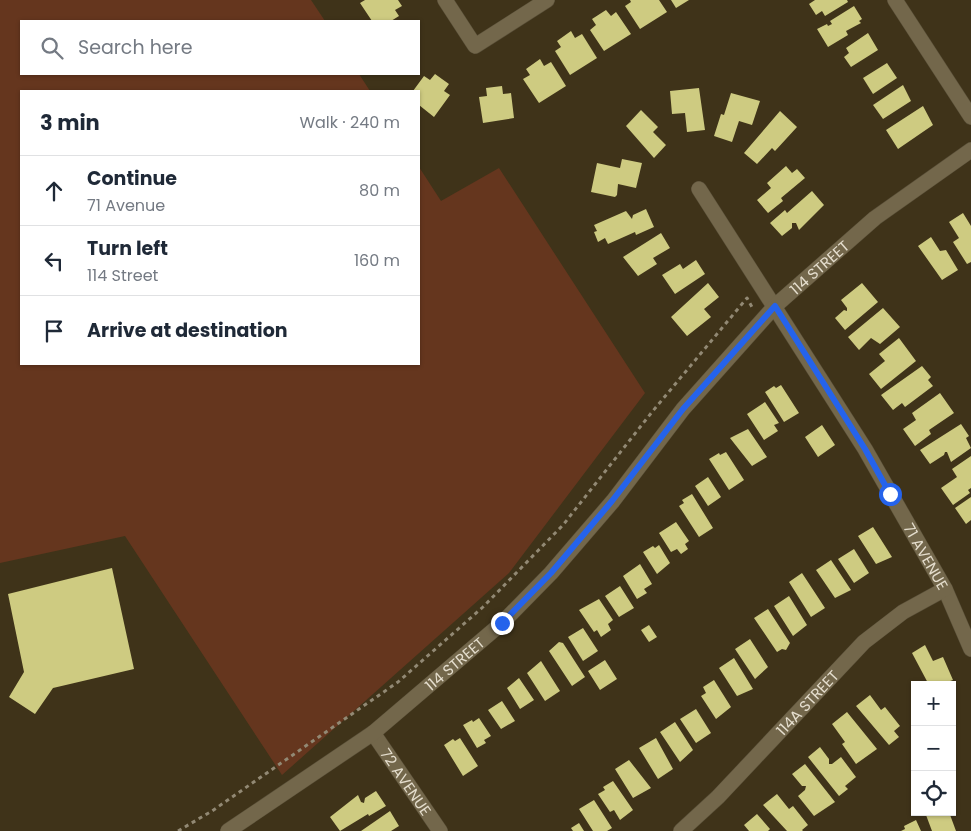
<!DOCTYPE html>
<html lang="en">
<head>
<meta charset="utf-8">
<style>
  body { margin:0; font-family:Poppins,sans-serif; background:#f2f2f3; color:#1f2937 }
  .controls { position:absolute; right:15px; bottom:15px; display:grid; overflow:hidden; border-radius:0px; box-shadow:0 1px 4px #0004 }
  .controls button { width:45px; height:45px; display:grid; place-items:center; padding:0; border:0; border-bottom:1px solid #e0e1e3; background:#fff; color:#1f2937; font:25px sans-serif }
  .stop { position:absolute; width:15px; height:15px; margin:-11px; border:4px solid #2563eb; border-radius:50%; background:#fff }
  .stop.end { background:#2563eb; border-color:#fff; box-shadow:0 1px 5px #0008 }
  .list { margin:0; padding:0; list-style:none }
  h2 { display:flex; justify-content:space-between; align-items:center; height:65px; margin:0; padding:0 20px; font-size:21px }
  h2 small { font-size:16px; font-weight:400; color:#747a83 }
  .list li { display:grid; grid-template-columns:32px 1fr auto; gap:15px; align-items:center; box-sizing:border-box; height:70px; padding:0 20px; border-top:1px solid #e0e1e3 }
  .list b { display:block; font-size:19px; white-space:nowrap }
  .list p { margin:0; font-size:16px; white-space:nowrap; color:#747a83 }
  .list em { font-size:16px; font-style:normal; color:#747a83 }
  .icon { flex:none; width:28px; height:28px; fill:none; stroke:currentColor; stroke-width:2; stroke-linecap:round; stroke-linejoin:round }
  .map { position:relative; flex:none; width:971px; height:831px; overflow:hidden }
  .search { position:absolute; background:#fff; box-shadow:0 1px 4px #0004; left:20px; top:20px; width:400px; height:55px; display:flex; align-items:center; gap:12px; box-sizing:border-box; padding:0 18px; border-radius:0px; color:#747a83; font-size:19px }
  .panel { position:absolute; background:#fff; box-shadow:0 1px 4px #0004; left:20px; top:90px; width:400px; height:275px; border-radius:0px }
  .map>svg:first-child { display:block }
</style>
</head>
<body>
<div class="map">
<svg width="971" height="831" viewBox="0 0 971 831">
  <rect width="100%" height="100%" fill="#3f3319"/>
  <path fill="#65361e" d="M0,0H311L325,21H21V74H359L370,91H21V364H419V167L441,201L499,168L645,393L509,573L282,775L125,536L0,563Z"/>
  <path fill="#cecb81" d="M365,0H398L402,6L395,10L399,16L391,21H372L360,3Z
    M630,0H659L667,12L640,29L625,6L631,2Z
    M671,0H689L676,8Z
    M815,0H847L848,2L825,16L822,11L816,15L809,4Z
    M854,6L862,19L859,21L861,23L846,31L848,35L828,47L817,29L827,24L828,26L832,24L830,21Z
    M606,10L611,16L616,12L631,34L604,51L590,30L596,25L592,19Z
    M571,31L575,38L582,34L597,58L570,75L555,51L561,47L557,41Z
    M868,33L878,50L851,67L844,57L849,53L846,48Z
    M540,59L544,66L551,62L566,86L539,103L523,79L530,75L526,69Z
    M887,63L897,78L873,94L863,78Z
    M435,74L449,84L444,91L450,95L434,117L419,105V91H413L424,76L430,80Z
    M903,85L911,101L883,119L873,105Z
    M502,86L503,94L511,93L514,118L483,123L479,97L487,96L486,88Z
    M699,88L705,130L687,132L685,113L672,114L670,91Z
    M731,93L760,101L752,125L739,121L732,142L714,136L721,114L724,115Z
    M923,106L933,125L898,149L886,130Z
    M641,110L658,127L653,132L666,145L654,158L626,126Z
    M780,111L797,127L775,151L772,148L757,164L744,153Z
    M622,159L642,163L636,188L618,184L617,195L615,197L591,192L597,163L620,168Z
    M786,166L792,173L797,169L805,178L781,198L783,201L768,213L757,200L771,188L767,183Z
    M812,191L824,205L799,230L796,223H792V228L782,236L770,223L785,210L787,213Z
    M646,209L654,227L636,235L635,232L608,244L605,238L598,242L594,232L597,231L594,225L626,211L632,219L633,215Z
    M963,213L971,226V262L967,264L953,242L959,238L949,222Z
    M661,233L670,248L653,258L657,264L638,276L623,257Z
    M931,237L940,251L946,250L958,270L942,280L918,246Z
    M696,260L705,274L675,294L662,275L680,264L683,269Z
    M708,283L719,297L704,309L711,317L687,336L671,317Z
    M862,283L878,302L845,330L835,318L844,310L847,311V308L841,300Z
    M883,308L900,327L880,344L871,338L859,350L848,337Z
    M899,338L916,361L881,389L869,374L885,361L879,354Z
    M922,366L931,377L928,380L933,386L905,407L902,403L893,410L881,395Z
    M781,385L799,413L784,422L765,392L774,386L776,388Z
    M940,393L954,413L929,430L931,434L915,446L903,429L916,420L912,413Z
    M765,402L779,423L774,425L778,431L764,440L747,414Z
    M961,424L969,436L966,438L971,448L951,462L947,452H945L944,455L930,464L920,450Z
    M822,425L835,445L818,457L805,437Z
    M748,429L767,457L752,466L730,438Z
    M726,452L744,480L729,490L709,459L719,453L720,455Z
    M971,456V488L968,490L970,493L953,505L941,488L957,477L952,469Z
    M708,477L721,497L708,506L695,486Z
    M692,494L713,528L699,537L679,506L684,503L682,500Z
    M971,497V520L966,524L955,508Z
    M676,522L689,541L685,544L688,549L681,554L677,549L671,552L659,533Z
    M873,527L892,557L876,564L858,536Z
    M659,545L670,563L657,574L643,552L653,546L655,548Z
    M854,549L869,573L854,583L838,559Z
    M831,560L851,590L835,598L816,570Z
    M640,564L652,584L644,589L647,593L637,599L623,576Z
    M112,568L134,669L53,688L35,714L9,697L24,672L8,594Z
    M802,573L825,608L811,617L789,582Z
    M620,586L634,608L619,617L605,596Z
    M789,596L807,625L793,636L774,606Z
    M599,599L613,620L608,624L611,630L601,637L597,630L594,632L579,610Z
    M768,609L790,643L786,650L782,649L777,652L754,618Z
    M649,625L657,637L649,642L641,630Z
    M583,628L598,651L583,661L568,637Z
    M750,639L768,667L755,679L735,649Z
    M559,642L563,643L585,677L572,686L549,651Z
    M925,645L933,661L943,657L953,680L939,685H929L912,653Z
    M734,658L753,689L737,696L719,668Z
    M605,660L617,679L600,690L588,671Z
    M541,661L560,691L545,701L527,673Z
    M519,678L534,700L520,709L507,688Z
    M714,680L731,707L716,719L701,696L706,693L703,687Z
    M870,695L881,710L885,707L900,726L894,731L899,737L889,745L856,706Z
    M502,701L515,721L501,729L488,710Z
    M696,709L711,733L696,743L680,719Z
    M847,712L877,749L856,764L842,744L845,742L832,724Z
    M479,718L491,736L484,740L486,743L477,748L463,725L472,720L473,722Z
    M675,722L693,750L680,762L660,732Z
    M460,738L478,766L463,776L444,745L453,739L455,741Z
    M656,738L673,769L658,779L639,748Z
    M820,747L829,759V764H832L841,757L856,777L845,786L848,789L839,796L808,757Z
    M629,760L651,788L633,798L615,769Z
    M805,764L835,802L814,816L798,796L805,790L806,786H802L792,774Z
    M613,781L633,810L620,820L614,810L610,812L598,794L605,790L603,787Z
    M376,791L386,806L369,816L368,814L340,831L330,817L358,795L361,802L364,803L365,798Z
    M777,794L789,809L793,806L808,825L802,830L803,831H787L763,805Z
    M594,800L612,828L607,831H593L579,809Z
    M390,811L399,826L391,831H361Z
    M931,812H949L956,831H932L926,815Z
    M757,814L770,829L768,831H749L744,825Z
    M916,820L921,831H901L905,829L904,826Z
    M579,823L584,831H573L571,828Z"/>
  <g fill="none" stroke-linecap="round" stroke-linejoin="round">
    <defs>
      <g id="minor">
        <path d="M445,0L475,46L547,0"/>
        <path d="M895,0L971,117"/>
        <path id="s1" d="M699,189L865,449L945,589L971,649"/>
        <path id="s2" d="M373,733L440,831"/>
        <path id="s3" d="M228,831L373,733L502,623L551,573L613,501L683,409L775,306L875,218L971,150"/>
        <path id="s4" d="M681,831L718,797L864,642L903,612L945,589"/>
      </g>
    </defs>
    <use href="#minor" stroke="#584e37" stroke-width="16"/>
    <path stroke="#928974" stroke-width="3" stroke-dasharray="4 4" stroke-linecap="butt" d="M178,831L212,811L398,682L483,607L563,525L652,412L747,298L753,309"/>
    <use href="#minor" stroke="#73674b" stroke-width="15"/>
  </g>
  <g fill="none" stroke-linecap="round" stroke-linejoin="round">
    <path stroke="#2563eb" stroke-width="6" d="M502,623L551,573L612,501L683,409L775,306L865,449L890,494"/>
  </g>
  <g text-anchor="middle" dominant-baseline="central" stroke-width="5" stroke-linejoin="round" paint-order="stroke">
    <g font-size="15" fill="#e5dece" stroke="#211c11">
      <text stroke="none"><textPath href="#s3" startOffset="822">114 STREET</textPath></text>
      <text stroke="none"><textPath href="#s1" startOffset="432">71 AVENUE</textPath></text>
      <text stroke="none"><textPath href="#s3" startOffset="282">114 STREET</textPath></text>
      <text stroke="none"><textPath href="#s4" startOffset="180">114A STREET</textPath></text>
      <text stroke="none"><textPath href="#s2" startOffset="59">72 AVENUE</textPath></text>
    </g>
  </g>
</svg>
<div class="controls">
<button>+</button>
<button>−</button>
<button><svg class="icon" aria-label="locate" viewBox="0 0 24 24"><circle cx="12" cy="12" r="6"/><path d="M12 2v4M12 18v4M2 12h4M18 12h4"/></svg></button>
</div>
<div class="stop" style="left:890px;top:494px"></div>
<div class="stop end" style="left:502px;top:623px"></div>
<div class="search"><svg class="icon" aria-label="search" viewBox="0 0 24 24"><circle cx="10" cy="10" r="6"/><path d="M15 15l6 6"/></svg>Search here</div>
<section class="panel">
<h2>3 min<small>Walk · 240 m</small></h2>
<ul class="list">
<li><svg class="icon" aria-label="ahead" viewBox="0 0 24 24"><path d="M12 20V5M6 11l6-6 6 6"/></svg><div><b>Continue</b><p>71 Avenue</p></div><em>80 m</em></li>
<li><svg class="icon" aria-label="left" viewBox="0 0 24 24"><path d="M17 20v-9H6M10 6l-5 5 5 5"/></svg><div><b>Turn left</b><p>114 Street</p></div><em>160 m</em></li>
<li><svg class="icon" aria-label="arrive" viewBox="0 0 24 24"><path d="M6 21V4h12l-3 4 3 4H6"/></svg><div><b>Arrive at destination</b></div></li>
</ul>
</section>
</div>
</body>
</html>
